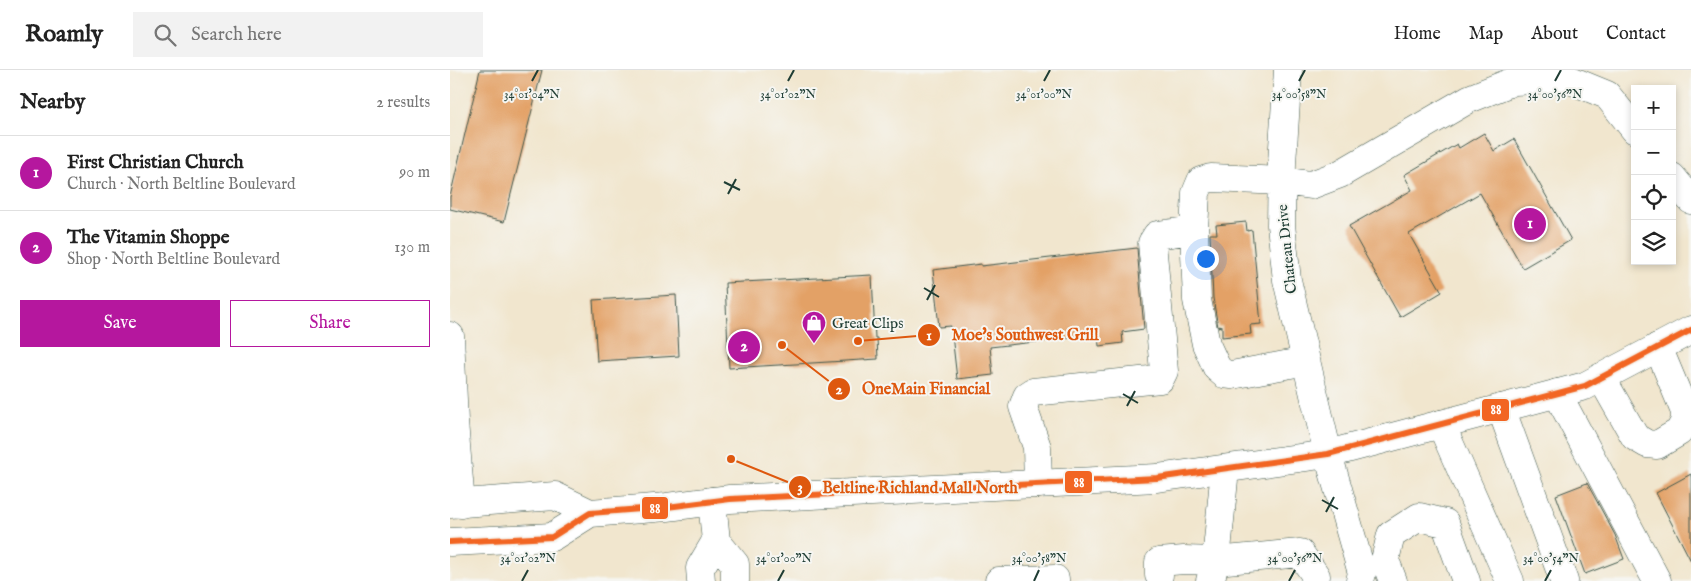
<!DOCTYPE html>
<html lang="en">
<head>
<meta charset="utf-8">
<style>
  body { margin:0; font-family:"IM FELL English",serif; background:#f2f2f2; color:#222 }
  .controls { position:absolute; right:15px; top:15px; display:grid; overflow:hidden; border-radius:0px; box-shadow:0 2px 8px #0003 }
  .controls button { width:45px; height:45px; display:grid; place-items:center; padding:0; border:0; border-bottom:1px solid #e0e0e0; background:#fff; color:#222; font:25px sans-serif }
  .you { position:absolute; left:755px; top:188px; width:18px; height:18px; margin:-12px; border:4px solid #fff; border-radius:50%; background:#1a73e8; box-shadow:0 0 0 8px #1a73e833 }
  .badge { display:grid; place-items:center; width:32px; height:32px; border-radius:50%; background:#b5179e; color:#fff; font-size:16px; font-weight:700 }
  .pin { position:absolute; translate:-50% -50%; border:2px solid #fff; box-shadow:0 1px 5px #0006 }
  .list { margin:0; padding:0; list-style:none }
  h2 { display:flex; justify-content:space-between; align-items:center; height:65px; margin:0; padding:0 20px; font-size:21px }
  h2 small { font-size:16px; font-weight:400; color:#767676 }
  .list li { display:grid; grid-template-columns:32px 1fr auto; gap:15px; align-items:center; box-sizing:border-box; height:75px; padding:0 20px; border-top:1px solid #e0e0e0 }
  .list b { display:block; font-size:19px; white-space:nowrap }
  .list p { margin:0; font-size:16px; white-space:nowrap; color:#767676 }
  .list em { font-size:16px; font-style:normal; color:#767676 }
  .actions { display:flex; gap:10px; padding:15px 20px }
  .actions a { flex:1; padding:11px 0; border:1px solid #b5179e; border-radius:0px; text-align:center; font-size:18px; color:#b5179e }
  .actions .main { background:#b5179e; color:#fff }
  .icon { flex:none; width:28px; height:28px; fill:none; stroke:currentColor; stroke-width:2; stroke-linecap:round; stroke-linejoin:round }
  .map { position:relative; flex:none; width:1241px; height:511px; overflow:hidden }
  header { display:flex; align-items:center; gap:30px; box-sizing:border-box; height:70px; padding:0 25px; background:#fff; border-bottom:1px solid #e0e0e0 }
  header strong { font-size:24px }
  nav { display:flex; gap:28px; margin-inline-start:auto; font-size:18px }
  .search { width:350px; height:45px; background:#f2f2f2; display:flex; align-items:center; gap:12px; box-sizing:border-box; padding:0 18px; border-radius:0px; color:#767676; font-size:19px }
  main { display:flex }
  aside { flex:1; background:#fff }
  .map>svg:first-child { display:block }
</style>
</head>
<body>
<header>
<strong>Roamly</strong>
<div class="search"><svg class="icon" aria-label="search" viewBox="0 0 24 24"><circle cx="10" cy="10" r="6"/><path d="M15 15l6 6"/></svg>Search here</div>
<nav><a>Home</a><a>Map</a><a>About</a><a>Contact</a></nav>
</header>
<main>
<aside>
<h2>Nearby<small>2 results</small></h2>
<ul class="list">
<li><span class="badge">1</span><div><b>First Christian Church</b><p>Church · North Beltline Boulevard</p></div><em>90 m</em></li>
<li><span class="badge">2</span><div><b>The Vitamin Shoppe</b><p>Shop · North Beltline Boulevard</p></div><em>130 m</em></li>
</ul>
<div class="actions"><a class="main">Save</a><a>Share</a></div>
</aside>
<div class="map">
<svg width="1241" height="511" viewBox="0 0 1241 511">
  <rect width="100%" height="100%" fill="#f6f6f2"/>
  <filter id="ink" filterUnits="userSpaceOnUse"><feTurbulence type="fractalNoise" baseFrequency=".02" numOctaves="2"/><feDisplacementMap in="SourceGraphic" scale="10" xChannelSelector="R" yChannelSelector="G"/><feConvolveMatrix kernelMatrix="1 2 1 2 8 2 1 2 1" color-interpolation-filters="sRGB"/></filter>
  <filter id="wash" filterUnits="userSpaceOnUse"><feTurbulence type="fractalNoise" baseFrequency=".0096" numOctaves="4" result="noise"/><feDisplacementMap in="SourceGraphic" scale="20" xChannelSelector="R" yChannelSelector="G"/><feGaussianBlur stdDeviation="1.12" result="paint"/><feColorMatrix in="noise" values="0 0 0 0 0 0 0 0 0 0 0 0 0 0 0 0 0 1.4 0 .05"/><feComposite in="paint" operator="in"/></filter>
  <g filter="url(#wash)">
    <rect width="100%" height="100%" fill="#f1e6ce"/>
    <g id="blocks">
      <path fill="#e3a166" d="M30,0H92L54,152L0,139V127Z
        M1034,63L1044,81L1064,69L1121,170L1073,198L1030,123L959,164L992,222L950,247L899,156L962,120L954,105L1007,74L1009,78Z
        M796,152L797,161L802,160L811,254L800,255L801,264L772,267V256L768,257L763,228L760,164H767L766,155Z
        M687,178L694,259L672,262L673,273L649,276L648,265L540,277L543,305L507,309L501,256L489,257L483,200L531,194V196Z
        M422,205L425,268H427L428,289L279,298L275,213Z
        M226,225L229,286L147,291L143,230Z
        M1241,404V491L1206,423Z
        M1137,413L1165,465L1174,489L1135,504L1106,425Z"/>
    </g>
  </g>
  <g filter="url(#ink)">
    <use href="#blocks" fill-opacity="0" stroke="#3e564b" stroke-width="1"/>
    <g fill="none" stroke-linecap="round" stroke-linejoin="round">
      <defs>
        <path id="minor" d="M838,0L832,93L831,155L837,210L878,384L912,503L910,511
          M1222,107L1241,130
          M0,266L4,352L11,434
          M856,291L782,305L774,304L767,298L756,274L747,230L744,160L746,123L751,111L761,108L832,111L861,115L890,104L1019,29L1064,11L1118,9L1157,25L1185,60
          M1151,307L1185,367L1197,374L1207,375L1229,362L1235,351V342L1208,277
          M1107,323L1207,511
          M1051,338L1114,511
          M991,354L1060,511
          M588,414L587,377L573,337L577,326L583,322L710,309L714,301L702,173L707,165L744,160
          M266,471L285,494V511
          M709,505V492L734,490L766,491L850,483L866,506L865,511
          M251,511L250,498L266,471L262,431
          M549,511L605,509V511
          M760,511L766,491L775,399
          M943,511L935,490L941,465L969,447L995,453L1016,511"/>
        <path id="major" d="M0,434L105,426L140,443
          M0,472L102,467L140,443L217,437L280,429L707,408L878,384L1135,316L1241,260"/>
      </defs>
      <use href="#minor" stroke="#3e564b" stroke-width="29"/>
      <use href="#major" stroke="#3e564b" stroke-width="29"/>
      <use href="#minor" stroke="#fff" stroke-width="28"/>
      <use href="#major" stroke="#fff" stroke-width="28"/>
      <defs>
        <path id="bus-1" d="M0,472L102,467L140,443L217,437L280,429L707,408L878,384L1135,316L1241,260"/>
      </defs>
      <use href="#bus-1" stroke="#f6f6f2" stroke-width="10"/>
      <use href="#bus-1" stroke="#f26522" stroke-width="6"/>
    </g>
  </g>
  <path fill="none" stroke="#1f3d34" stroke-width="2" d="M82,11L88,0M338,11L344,0M594,11L600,0M849,11L855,0M1105,11L1111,0M274,112L290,120M278,124L286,109M474,218L489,227M477,230L485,215M673,324L688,333M677,336L685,321M872,430L888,439M876,442L884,427M72,511L78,500M328,511L334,500M584,511L589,500M839,511L845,500M1095,511L1101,500"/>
  <defs>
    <symbol id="shop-pin" viewBox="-11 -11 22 30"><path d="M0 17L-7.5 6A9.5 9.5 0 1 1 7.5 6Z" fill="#b5179e" stroke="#f6f6f2"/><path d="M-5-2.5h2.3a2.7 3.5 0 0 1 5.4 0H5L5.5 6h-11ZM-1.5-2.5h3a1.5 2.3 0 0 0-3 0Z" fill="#fff"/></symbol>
  </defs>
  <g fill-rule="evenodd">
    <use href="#shop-pin" x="350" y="239" width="28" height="38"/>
  </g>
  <g text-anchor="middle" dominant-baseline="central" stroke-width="4" stroke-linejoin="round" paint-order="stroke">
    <g font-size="15" fill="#1f3d34" stroke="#f6f6f2">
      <text transform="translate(837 179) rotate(-96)">Chateau Drive</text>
    </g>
    <g font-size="15" fill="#1f3d34" stroke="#f6f6f2" text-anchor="start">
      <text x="382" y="253">Great Clips</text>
    </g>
  </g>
  <g font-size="12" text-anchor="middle" fill="#1f3d34" stroke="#f6f6f2" stroke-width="4" stroke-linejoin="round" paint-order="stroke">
    <text x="82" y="28">34°01'04"N</text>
    <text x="338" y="28">34°01'02"N</text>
    <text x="594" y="28">34°01'00"N</text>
    <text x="849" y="28">34°00'58"N</text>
    <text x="1105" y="28">34°00'56"N</text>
    <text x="78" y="492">34°01'02"N</text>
    <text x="334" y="492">34°01'00"N</text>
    <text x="589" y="492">34°00'58"N</text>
    <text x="845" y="492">34°00'56"N</text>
    <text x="1101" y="492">34°00'54"N</text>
  </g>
  <path fill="none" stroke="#de580e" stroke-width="2" d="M408 271L479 265M332 275L389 319M281 389L350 417"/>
  <g fill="#de580e" stroke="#f6f6f2" stroke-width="2">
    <circle cx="408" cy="271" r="5"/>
    <circle cx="332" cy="275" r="5"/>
    <circle cx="281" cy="389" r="5"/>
    <circle cx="479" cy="265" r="12"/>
    <circle cx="389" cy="319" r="12"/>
    <circle cx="350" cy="417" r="12"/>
  </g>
  <g font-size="15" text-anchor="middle" font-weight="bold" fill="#fff">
    <text x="479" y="270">1</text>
    <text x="389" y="324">2</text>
    <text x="350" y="422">3</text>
  </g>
  <g font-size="16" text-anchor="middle" font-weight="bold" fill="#de580e" stroke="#f6f6f2" stroke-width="4" stroke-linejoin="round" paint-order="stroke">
    <text x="575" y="270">Moe's Southwest Grill</text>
    <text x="476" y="324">OneMain Financial</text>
    <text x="470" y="423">Beltline Richland Mall North</text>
  </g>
  <g stroke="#f6f6f2" stroke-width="2">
    <rect x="1031" y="328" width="29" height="24" rx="5" fill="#f26522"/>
    <rect x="614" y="400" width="29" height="24" rx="5" fill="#f26522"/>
    <rect x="191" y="426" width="28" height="24" rx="5" fill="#f26522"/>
  </g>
  <g font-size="14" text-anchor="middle" font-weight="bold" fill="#fff">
    <text x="1046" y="344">88</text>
    <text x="629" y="417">88</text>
    <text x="205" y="443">88</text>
  </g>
</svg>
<div class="controls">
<button>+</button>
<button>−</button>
<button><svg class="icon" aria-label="locate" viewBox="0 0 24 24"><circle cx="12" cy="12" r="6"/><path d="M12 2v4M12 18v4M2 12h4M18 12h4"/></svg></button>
<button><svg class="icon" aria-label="layers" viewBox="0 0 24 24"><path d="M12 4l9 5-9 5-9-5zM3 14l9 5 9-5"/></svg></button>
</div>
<div class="you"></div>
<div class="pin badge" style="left:1080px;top:154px">1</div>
<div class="pin badge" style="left:294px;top:277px">2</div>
</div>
</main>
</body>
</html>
